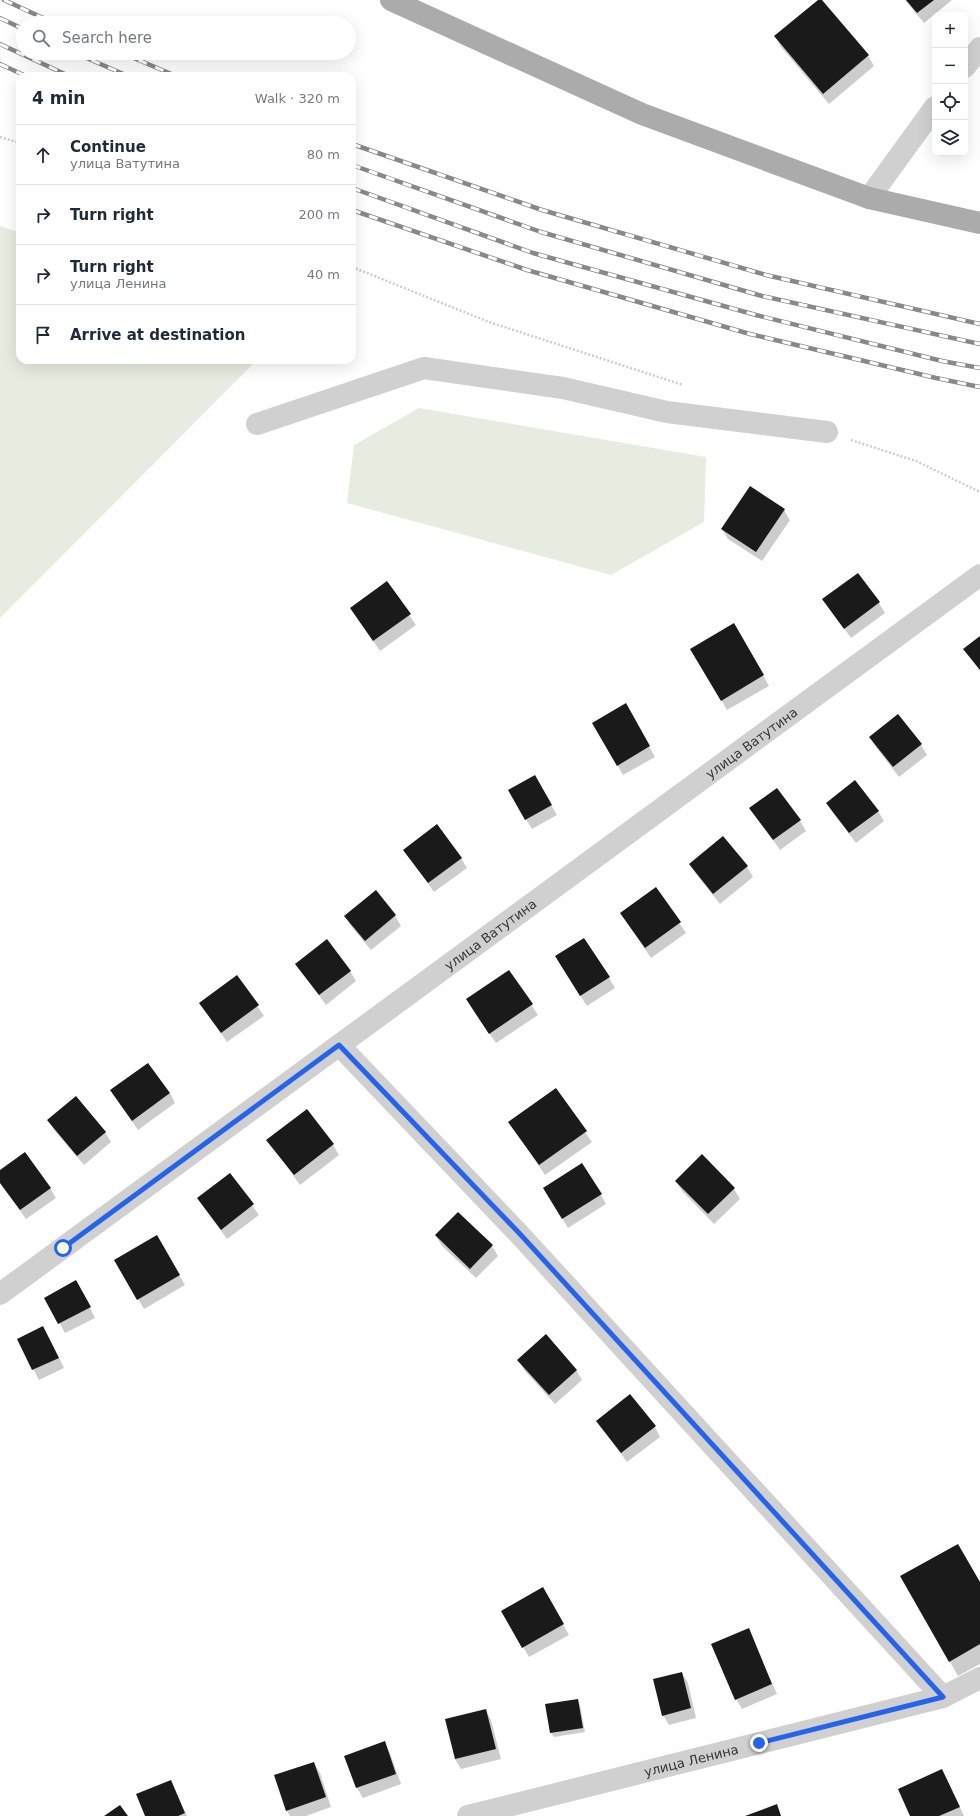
<!DOCTYPE html>
<html lang="en">
<head>
<meta charset="utf-8">
<style>
  body { margin:0; font-family:"DejaVu Sans",sans-serif; background:#f6f6f7; color:#1f2937 }
  .controls { position:absolute; right:12px; top:12px; display:grid; overflow:hidden; border-radius:8px; box-shadow:0 4px 16px #0002 }
  .controls button { width:36px; height:36px; display:grid; place-items:center; padding:0; border:0; border-bottom:1px solid #e0e1e3; background:#fff; color:#1f2937; font:20px sans-serif }
  .stop { position:absolute; width:12px; height:12px; margin:-9px; border:3px solid #2563eb; border-radius:50%; background:#fff }
  .stop.end { background:#2563eb; border-color:#fff; box-shadow:0 1px 4px #0008 }
  .list { margin:0; padding:0; list-style:none }
  h2 { display:flex; justify-content:space-between; align-items:center; height:52px; margin:0; padding:0 16px; font-size:17px }
  h2 small { font-size:13px; font-weight:400; color:#747a83 }
  .list li { display:grid; grid-template-columns:26px 1fr auto; gap:12px; align-items:center; box-sizing:border-box; height:60px; padding:0 16px; border-top:1px solid #e0e1e3 }
  .list b { display:block; font-size:15px; white-space:nowrap }
  .list p { margin:0; font-size:13px; white-space:nowrap; color:#747a83 }
  .list em { font-size:13px; font-style:normal; color:#747a83 }
  .icon { flex:none; width:22px; height:22px; fill:none; stroke:currentColor; stroke-width:2; stroke-linecap:round; stroke-linejoin:round }
  .map { position:relative; flex:none; width:980px; height:1816px; overflow:hidden }
  .search { position:absolute; background:#fff; box-shadow:0 4px 16px #0002; left:16px; top:16px; width:340px; height:44px; display:flex; align-items:center; gap:10px; box-sizing:border-box; padding:0 14px; border-radius:22px; color:#747a83; font-size:15px }
  .panel { position:absolute; background:#fff; box-shadow:0 4px 16px #0002; left:16px; top:72px; width:340px; height:292px; border-radius:12px }
  .map>svg:first-child { display:block }
</style>
</head>
<body>
<div class="map">
<svg width="980" height="1816" viewBox="0 0 980 1816">
  <rect width="100%" height="100%" fill="#fff"/>
  <path fill="#e6ecdf" d="M0,226L20,233V360H257L0,618Z
    M419,408L706,457L704,522L611,575L347,503L354,445Z"/>
  <path fill="#0003" d="M819,0L868,56L874,66L829,104L781,47L776,37Z
    M905,0H952L924,23Z
    M784,510L790,520L762,561L728,539L722,529Z
    M387,583L416,625L380,651L351,608Z
    M823,599L879,603L885,613L851,638Z
    M734,625L769,686L727,710L692,649Z
    M980,637V671L965,649Z
    M626,705L655,757L623,775L594,723Z
    M898,716L921,745L927,755L899,777L876,747L870,737Z
    M534,776L557,815L532,829L509,791Z
    M827,803L878,811L884,821L856,843L833,813Z
    M751,808L800,821L806,831L780,850Z
    M723,837L747,867L753,877L720,904L696,874L690,864Z
    M404,850L461,858L467,868L434,892Z
    M656,889L686,933L651,958L621,914Z
    M376,892L395,916L401,926L371,950L351,926L345,916Z
    M296,964L350,971L356,981L326,1005Z
    M562,967L609,978L615,988L587,1006Z
    M509,971L538,1015L496,1043L473,1010Z
    M237,976L264,1016L227,1042L200,1003Z
    M556,1090L592,1142L545,1175L509,1122Z
    M111,1091L170,1093L175,1103L138,1130Z
    M48,1120L105,1132L111,1142L84,1165L54,1130Z
    M268,1140L333,1145L339,1155L300,1185Z
    M702,1156L734,1189L740,1199L714,1224L682,1191L676,1181Z
    M0,1171L50,1188L56,1198L26,1219L0,1183Z
    M230,1175L259,1215L227,1239L198,1199Z
    M601,1195L606,1204L568,1228L550,1198Z
    M459,1213L492,1246L498,1256L476,1278L442,1246L436,1236Z
    M157,1237L185,1285L144,1309L116,1261Z
    M82,1292L95,1318L65,1333L46,1298Z
    M49,1338L64,1368L39,1380L18,1340Z
    M518,1360L576,1370L582,1380L555,1404L524,1370Z
    M597,1421L655,1427L660,1437L627,1462Z
    M902,1577L980,1584V1664L958,1676Z
    M542,1588L569,1635L529,1657L502,1611Z
    M748,1630L777,1694L742,1709L736,1699Z
    M682,1673L688,1683L696,1718L669,1725L663,1715Z
    M578,1700L580,1705L585,1732L554,1737L551,1733Z
    M486,1710L491,1720L501,1759L461,1769L455,1759Z
    M384,1743L390,1753L401,1784L363,1798L357,1788L346,1756Z
    M314,1763L320,1773L331,1807L306,1816H290L287,1811Z
    M947,1780L964,1816H912Z
    M171,1781L187,1816H146Z"/>
  <path fill="#1a1a1a" d="M818,0H822L869,55L823,94L774,36Z
    M906,0H934L917,13Z
    M750,486L785,509L756,552L721,529Z
    M858,573L880,602L844,629L822,599Z
    M387,581L411,614L373,641L350,608Z
    M734,623L764,675L721,701L690,649Z
    M980,636V670L963,649Z
    M626,703L650,746L617,766L592,723Z
    M898,714L922,744L893,767L869,737Z
    M535,775L552,805L525,820L508,790Z
    M855,780L879,811L849,833L826,803Z
    M777,788L801,820L773,840L749,808Z
    M437,824L462,858L428,883L403,850Z
    M723,836L748,866L713,894L689,864Z
    M656,887L681,922L645,948L620,913Z
    M376,890L396,915L365,941L344,916Z
    M584,938L610,977L580,996L555,956Z
    M327,939L351,971L319,995L295,964Z
    M509,970L533,1004L489,1034L466,999Z
    M237,975L259,1005L221,1033L199,1003Z
    M148,1063L170,1093L132,1121L110,1090Z
    M556,1088L587,1131L539,1165L508,1122Z
    M76,1096L106,1132L77,1156L47,1120Z
    M307,1109L334,1144L294,1175L266,1140Z
    M25,1152L51,1188L20,1210L0,1183V1170Z
    M702,1154L735,1188L708,1214L675,1181Z
    M582,1163L602,1194L562,1219L543,1188Z
    M230,1173L254,1204L221,1230L197,1198Z
    M458,1212L493,1245L470,1269L435,1235Z
    M157,1235L180,1275L137,1300L114,1260Z
    M76,1280L91,1307L58,1324L44,1298Z
    M43,1326L59,1358L32,1370L17,1339Z
    M546,1334L577,1370L549,1395L517,1360Z
    M630,1394L656,1426L621,1453L596,1421Z
    M958,1544L980,1582V1644L949,1662L900,1576Z
    M543,1587L564,1624L522,1648L501,1611Z
    M749,1628L772,1684L735,1700L711,1644Z
    M682,1672L691,1708L662,1716L653,1679Z
    M578,1699L583,1728L550,1733L545,1704Z
    M486,1709L496,1749L455,1759L445,1719Z
    M385,1741L396,1774L356,1788L344,1756Z
    M314,1762L326,1797L286,1811L274,1775Z
    M942,1769L960,1807L939,1816H910L898,1789Z
    M171,1780L185,1813L178,1816H145L136,1794Z
    M777,1804L781,1816H745Z
    M120,1805L128,1816H104Z"/>
  <g fill="none" stroke-linecap="round" stroke-linejoin="round">
    <path stroke="#cdcdcd" stroke-width="2.5" stroke-dasharray="2 2" stroke-linecap="butt" d="M0,137L20,143
      M352,267L489,322L683,385
      M851,440L916,461L980,492"/>
    <g stroke="#d0d0d0" stroke-width="22">
      <path d="M965,67L980,48"/>
      <path d="M869,198L935,107"/>
      <path d="M257,424L424,368L563,388L667,412L827,432"/>
      <path d="M339,1045L520,1235L943,1697"/>
      <path id="s1" d="M0,1294L980,575"/>
      <path id="s2" d="M468,1816L943,1697L980,1678"/>
    </g>
    <path stroke="#ababab" stroke-width="22" d="M391,0L642,114L869,198L980,223"/>
    <defs>
      <path id="rail" d="M4,0L54,23
        M0,18L23,29
        M0,44L69,76
        M75,53L128,76
        M122,53L176,76
        M0,64L26,76
        M352,144L542,210L766,275L980,324
        M352,165L541,232L762,296L980,344
        M352,188L533,253L756,315L942,361L980,368
        M352,210L527,270L750,334L936,378L980,387"/>
    </defs>
    <use href="#rail" stroke="#888" stroke-width="4.5"/>
    <use href="#rail" stroke="#fff" stroke-width="3" stroke-dasharray="9" stroke-linecap="butt"/>
  </g>
  <g fill="none" stroke-linecap="round" stroke-linejoin="round">
    <path stroke="#2563eb" stroke-width="5" d="M63,1248L339,1045L520,1234L943,1697L759,1743"/>
  </g>
  <g text-anchor="middle" dominant-baseline="central" stroke-width="4" stroke-linejoin="round" paint-order="stroke">
    <g font-size="13" fill="#333" stroke="#fff">
      <text stroke="none"><textPath href="#s1" startOffset="932">улица Ватутина</textPath></text>
      <text stroke="none"><textPath href="#s1" startOffset="608">улица Ватутина</textPath></text>
      <text stroke="none"><textPath href="#s2" startOffset="230">улица Ленина</textPath></text>
    </g>
  </g>
</svg>
<div class="controls">
<button>+</button>
<button>−</button>
<button><svg class="icon" aria-label="locate" viewBox="0 0 24 24"><circle cx="12" cy="12" r="6"/><path d="M12 2v4M12 18v4M2 12h4M18 12h4"/></svg></button>
<button><svg class="icon" aria-label="layers" viewBox="0 0 24 24"><path d="M12 4l9 5-9 5-9-5zM3 14l9 5 9-5"/></svg></button>
</div>
<div class="stop" style="left:63px;top:1248px"></div>
<div class="stop end" style="left:759px;top:1743px"></div>
<div class="search"><svg class="icon" aria-label="search" viewBox="0 0 24 24"><circle cx="10" cy="10" r="6"/><path d="M15 15l6 6"/></svg>Search here</div>
<section class="panel">
<h2>4 min<small>Walk · 320 m</small></h2>
<ul class="list">
<li><svg class="icon" aria-label="ahead" viewBox="0 0 24 24"><path d="M12 20V5M6 11l6-6 6 6"/></svg><div><b>Continue</b><p>улица Ватутина</p></div><em>80 m</em></li>
<li><svg class="icon" aria-label="right" viewBox="0 0 24 24"><path d="M7 20v-9h11M14 6l5 5-5 5"/></svg><div><b>Turn right</b></div><em>200 m</em></li>
<li><svg class="icon" aria-label="right" viewBox="0 0 24 24"><path d="M7 20v-9h11M14 6l5 5-5 5"/></svg><div><b>Turn right</b><p>улица Ленина</p></div><em>40 m</em></li>
<li><svg class="icon" aria-label="arrive" viewBox="0 0 24 24"><path d="M6 21V4h12l-3 4 3 4H6"/></svg><div><b>Arrive at destination</b></div></li>
</ul>
</section>
</div>
</body>
</html>
